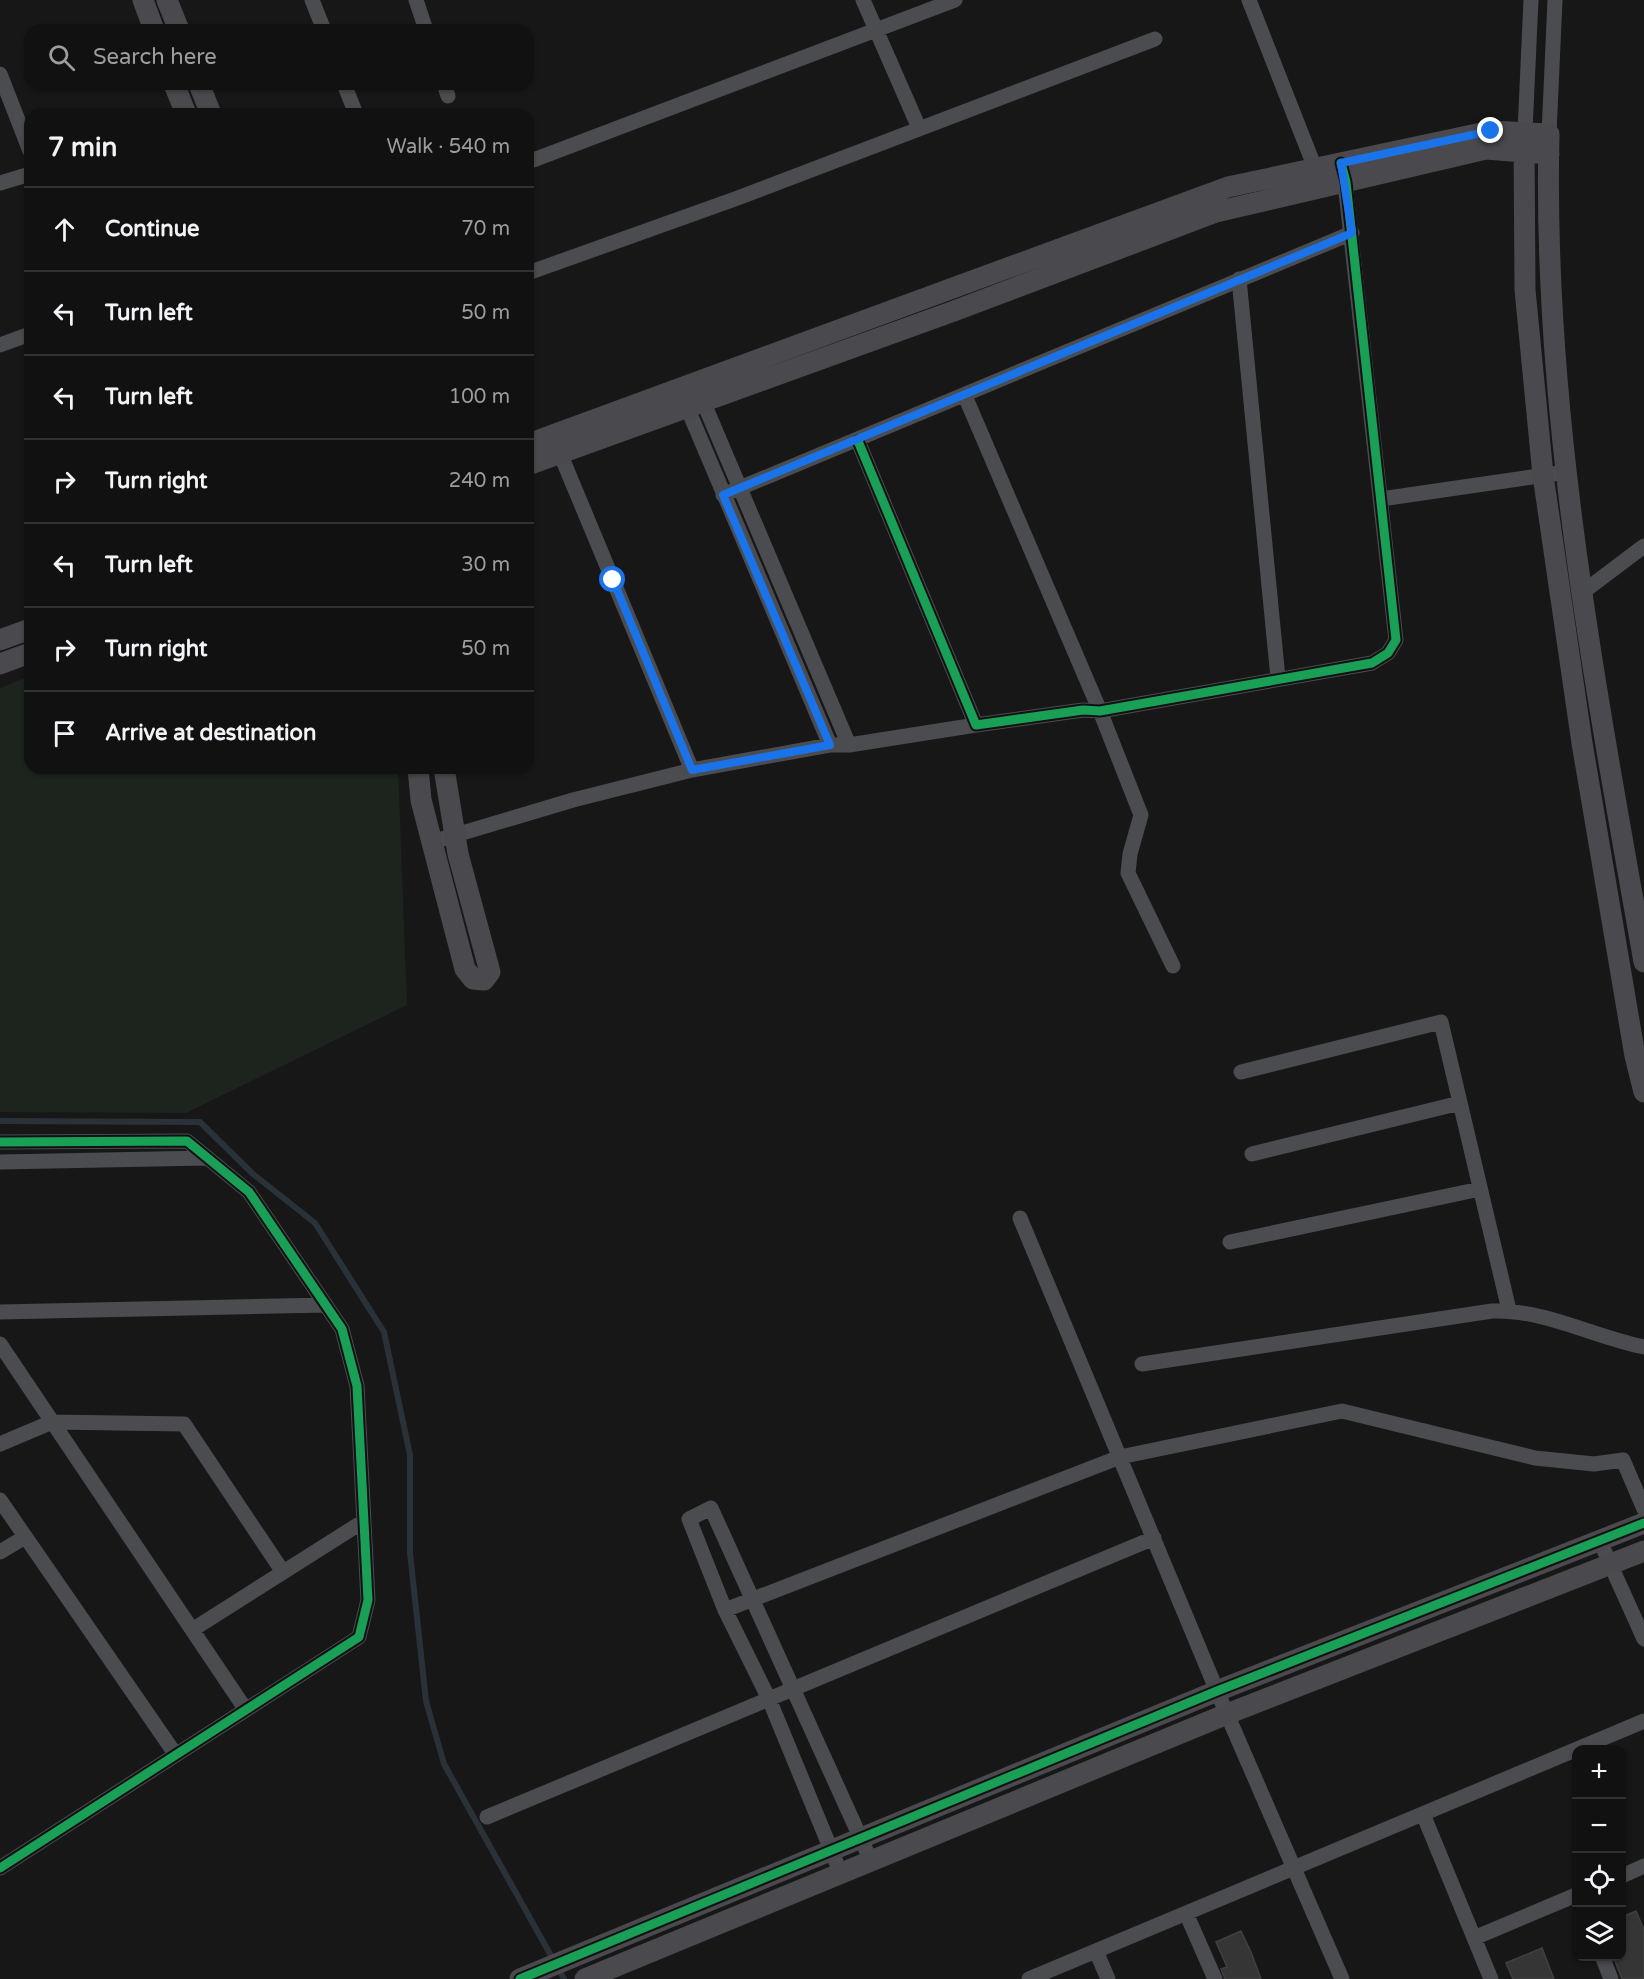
<!DOCTYPE html>
<html lang="en">
<head>
<meta charset="utf-8">
<style>
  body { margin:0; font-family:"Varela Round",sans-serif; background:#1a1a1a; color:#f1f3f6 }
  .controls { position:absolute; right:18px; bottom:18px; display:grid; overflow:hidden; border-radius:12px; box-shadow:0 2px 4px #0004 }
  .controls button { width:54px; height:54px; display:grid; place-items:center; padding:0; border:0; border-bottom:2px solid #303131; background:#111; color:#f1f3f6; font:30px sans-serif }
  .stop { position:absolute; width:18px; height:18px; margin:-14px; border:4px solid #1a73e8; border-radius:50%; background:#fff }
  .stop.end { background:#1a73e8; border-color:#fff; box-shadow:0 2px 6px #0008 }
  .list { margin:0; padding:0; list-style:none }
  h2 { display:flex; justify-content:space-between; align-items:center; height:78px; margin:0; padding:0 24px; font-size:26px }
  h2 small { font-size:20px; font-weight:400; color:#9c9d9f }
  .list li { display:grid; grid-template-columns:39px 1fr auto; gap:18px; align-items:center; box-sizing:border-box; height:84px; padding:0 24px; border-top:2px solid #303131 }
  .list b { display:block; font-size:22px; white-space:nowrap }
  .list em { font-size:20px; font-style:normal; color:#9c9d9f }
  .icon { flex:none; width:33px; height:33px; fill:none; stroke:currentColor; stroke-width:2; stroke-linecap:round; stroke-linejoin:round }
  .map { position:relative; flex:none; width:1644px; height:1979px; overflow:hidden }
  .search { position:absolute; background:#111; box-shadow:0 2px 4px #0004; left:24px; top:24px; width:510px; height:66px; display:flex; align-items:center; gap:15px; box-sizing:border-box; padding:0 21px; border-radius:18px; color:#9c9d9f; font-size:22px }
  .panel { position:absolute; background:#111; box-shadow:0 2px 4px #0004; left:24px; top:108px; width:510px; height:666px; border-radius:18px }
  .map>svg:first-child { display:block }
</style>
</head>
<body>
<div class="map">
<svg width="1644" height="1979" viewBox="0 0 1644 1979">
  <rect width="100%" height="100%" fill="#171717"/>
  <path fill="#1d241e" d="M30,676V768H398L407,1005L186,1113L0,1112V688Z"/>
  <g fill="none" stroke-linecap="round" stroke-linejoin="round">
    <path stroke="#2a3239" stroke-width="6" d="M0,1121L200,1122L253,1174L315,1223L384,1332L410,1455V1553L426,1701L444,1764L564,1979"/>
  </g>
  <path fill="#353536" stroke="#3f4043" stroke-width="1.5" d="M1636,1911L1644,1930V1979H1622L1613,1956H1622V1917Z
    M1241,1931L1251,1952L1261,1979H1225L1221,1969L1227,1967L1216,1942Z
    M1542,1948L1554,1979H1513L1506,1963Z"/>
  <g fill="none" stroke-linecap="round" stroke-linejoin="round">
    <path stroke="#4b4c50" stroke-width="15" d="M312,0L324,30
      M416,0L426,30
      M863,0L919,128
      M1249,0L1315,168
      M0,74L30,151
      M344,84L356,114
      M444,84L448,96
      M1525,131L1531,0
      M1549,134L1555,0
      M528,162L955,0
      M0,183L30,174
      M528,273L735,199L1155,39
      M1239,279L1278,678
      M0,345L30,334
      M700,394L849,745
      M965,396L1100,711L1141,815L1130,854L1128,873L1173,966
      M684,400L830,745
      M858,441L976,725L1083,710L1100,711L1372,663L1388,653L1396,640L1344,174
      M557,446L692,770
      M723,495L1352,233
      M1381,499L1566,472
      M1583,592L1644,546
      M432,842L573,800L692,770L830,745H849L976,725
      M1241,1072L1441,1022L1509,1310
      M0,1142L187,1141L249,1192L342,1329L357,1386L368,1600L359,1637L0,1868
      M1252,1154L1460,1103
      M0,1162L207,1158
      M1020,1218L1217,1691L1342,1979
      M1230,1242L1480,1189
      M0,1312L326,1305
      M0,1344L246,1710
      M1142,1364L1492,1311C1543,1309 1594,1337 1644,1347
      M0,1444L52,1422L184,1424L283,1572
      M0,1500L176,1755
      M1599,1539L1644,1639
      M0,1552L25,1537
      M725,1610L1120,1457L1342,1411L1535,1458L1594,1464L1623,1460L1644,1509
      M192,1630L364,1521
      M1423,1814L1491,1979
      M487,1817L1154,1538
      M841,1874L769,1699L725,1610L689,1519L711,1508L871,1861
      M1622,1876L1644,1866
      M1186,1913L1215,1979
      M1474,1938L1576,1895
      M1096,1951L1108,1979
      M1602,1956L1611,1979
      M1029,1979L1644,1721"/>
    <path stroke="#4a4a4e" stroke-width="21" d="M143,0L154,30
      M167,0L179,30
      M174,84L186,114
      M199,84L211,114
      M1524,138L1525,290L1543,475L1582,743L1635,1056L1644,1092
      M528,444L1228,187L1491,131L1549,134C1542,412 1596,689 1644,962
      M528,465L954,311L1216,212L1486,149L1549,154
      M0,640L30,629
      M0,664L30,653
      M418,768L421,800L465,969L473,979L484,980L490,972L458,854L444,768
      M520,1979L1217,1691L1644,1523
      M585,1979L1227,1714L1644,1551"/>
    <defs>
      <path id="cycleway" d="M858,441L976,725L1083,710L1100,711L1372,663L1388,653L1396,640L1346,182L1341,163
        M0,1142L187,1141L249,1192L342,1329L357,1386L368,1600L359,1637L0,1868
        M520,1979L1217,1691L1644,1523"/>
    </defs>
    <use href="#cycleway" stroke="#111113" stroke-width="13"/>
    <use href="#cycleway" stroke="#1a9f57" stroke-width="9"/>
  </g>
  <g fill="none" stroke-linecap="round" stroke-linejoin="round">
    <path stroke="#1a73e8" stroke-width="8" d="M613,580L692,770L830,745L723,495L1352,233L1341,163L1491,131"/>
  </g>
</svg>
<div class="controls">
<button>+</button>
<button>−</button>
<button><svg class="icon" aria-label="locate" viewBox="0 0 24 24"><circle cx="12" cy="12" r="6"/><path d="M12 2v4M12 18v4M2 12h4M18 12h4"/></svg></button>
<button><svg class="icon" aria-label="layers" viewBox="0 0 24 24"><path d="M12 4l9 5-9 5-9-5zM3 14l9 5 9-5"/></svg></button>
</div>
<div class="stop" style="left:613px;top:580px"></div>
<div class="stop end" style="left:1491px;top:131px"></div>
<div class="search"><svg class="icon" aria-label="search" viewBox="0 0 24 24"><circle cx="10" cy="10" r="6"/><path d="M15 15l6 6"/></svg>Search here</div>
<section class="panel">
<h2>7 min<small>Walk · 540 m</small></h2>
<ul class="list">
<li><svg class="icon" aria-label="ahead" viewBox="0 0 24 24"><path d="M12 20V5M6 11l6-6 6 6"/></svg><div><b>Continue</b></div><em>70 m</em></li>
<li><svg class="icon" aria-label="left" viewBox="0 0 24 24"><path d="M17 20v-9H6M10 6l-5 5 5 5"/></svg><div><b>Turn left</b></div><em>50 m</em></li>
<li><svg class="icon" aria-label="left" viewBox="0 0 24 24"><path d="M17 20v-9H6M10 6l-5 5 5 5"/></svg><div><b>Turn left</b></div><em>100 m</em></li>
<li><svg class="icon" aria-label="right" viewBox="0 0 24 24"><path d="M7 20v-9h11M14 6l5 5-5 5"/></svg><div><b>Turn right</b></div><em>240 m</em></li>
<li><svg class="icon" aria-label="left" viewBox="0 0 24 24"><path d="M17 20v-9H6M10 6l-5 5 5 5"/></svg><div><b>Turn left</b></div><em>30 m</em></li>
<li><svg class="icon" aria-label="right" viewBox="0 0 24 24"><path d="M7 20v-9h11M14 6l5 5-5 5"/></svg><div><b>Turn right</b></div><em>50 m</em></li>
<li><svg class="icon" aria-label="arrive" viewBox="0 0 24 24"><path d="M6 21V4h12l-3 4 3 4H6"/></svg><div><b>Arrive at destination</b></div></li>
</ul>
</section>
</div>
</body>
</html>
